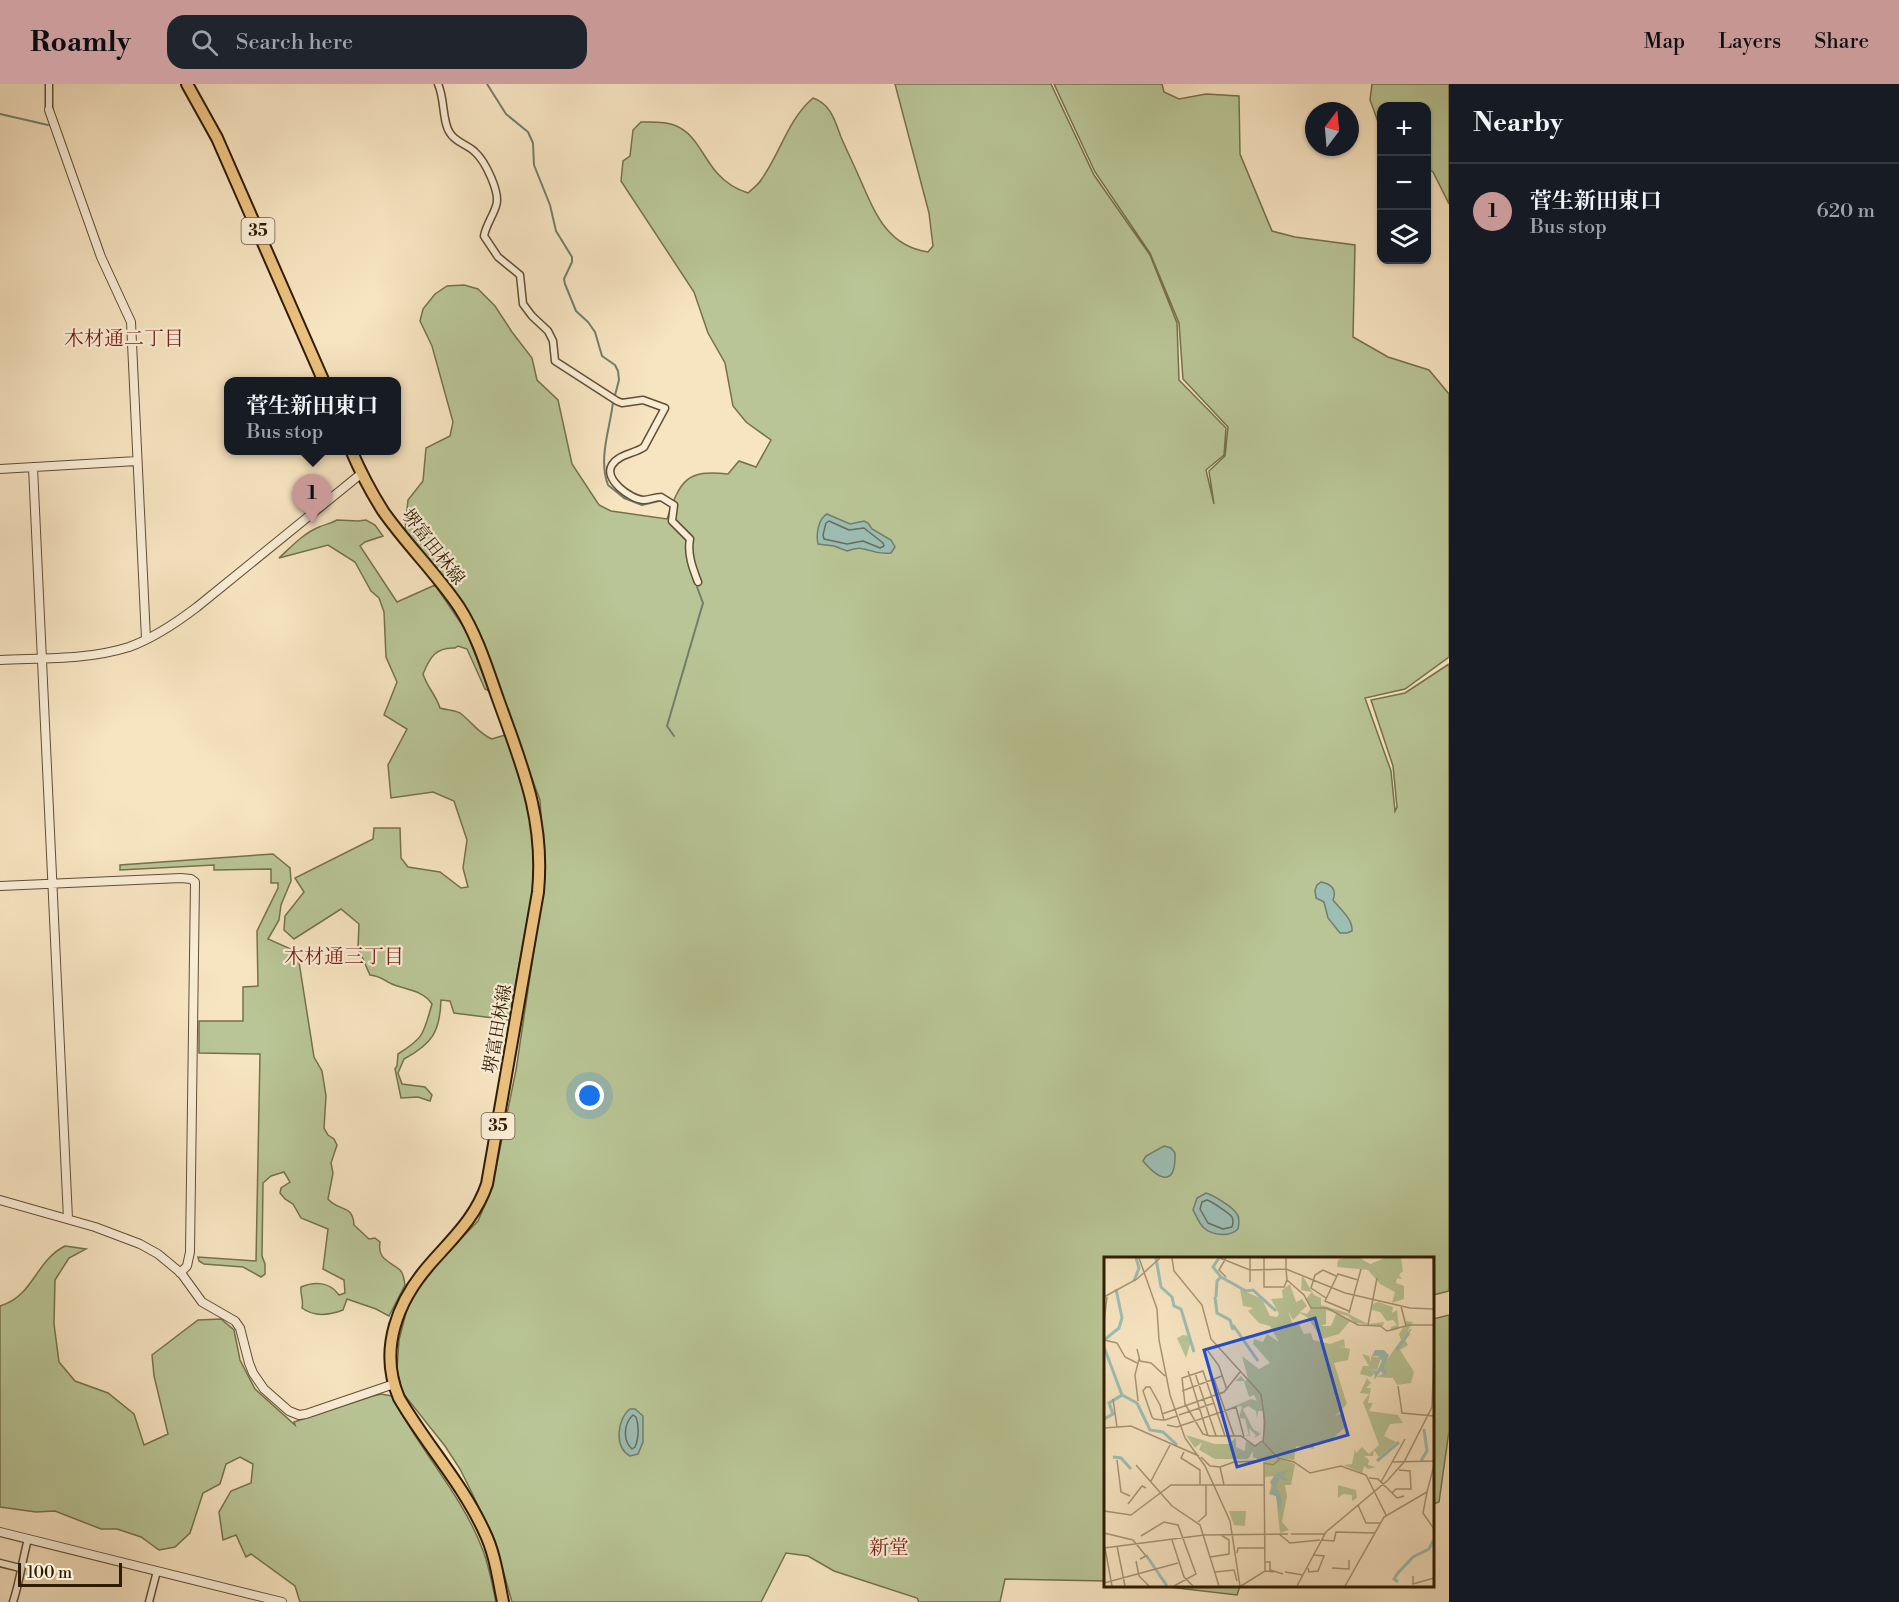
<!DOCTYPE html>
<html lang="en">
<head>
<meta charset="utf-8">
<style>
  body { margin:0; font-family:"Libre Bodoni","Noto Serif JP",serif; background:#20242c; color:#f1f3f6 }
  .controls { position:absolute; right:18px; top:18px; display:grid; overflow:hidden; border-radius:12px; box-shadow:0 2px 4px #0004 }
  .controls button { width:54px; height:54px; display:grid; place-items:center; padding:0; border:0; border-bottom:2px solid #363941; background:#171b24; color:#f1f3f6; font:30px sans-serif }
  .compass { position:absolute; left:1305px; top:18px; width:54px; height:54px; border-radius:50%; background:#171b24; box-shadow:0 2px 4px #0004; rotate:16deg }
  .scale { position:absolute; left:18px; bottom:15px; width:104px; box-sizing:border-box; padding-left:6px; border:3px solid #2f1d02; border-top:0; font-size:16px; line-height:21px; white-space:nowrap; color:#2f1d02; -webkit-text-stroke:4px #faedd7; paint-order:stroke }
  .you { position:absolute; left:590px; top:1012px; width:21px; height:21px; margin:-15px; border:4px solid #fff; border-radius:50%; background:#1a73e8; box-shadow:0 0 0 9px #1a73e833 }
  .badge { display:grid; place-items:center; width:39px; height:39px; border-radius:50%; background:#c59692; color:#111; font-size:20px; font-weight:700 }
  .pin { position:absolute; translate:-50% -50px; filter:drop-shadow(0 2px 3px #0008) }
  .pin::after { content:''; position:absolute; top:32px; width:21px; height:18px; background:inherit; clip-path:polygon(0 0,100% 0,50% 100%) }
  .popup { position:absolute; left:224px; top:293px; width:177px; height:78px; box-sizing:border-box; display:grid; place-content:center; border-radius:12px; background:#171b24; filter:drop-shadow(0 2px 4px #0005); font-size:20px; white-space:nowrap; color:#9ea1a6 }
  .popup b { font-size:22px; color:#f1f3f6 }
  .popup::after { content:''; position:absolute; left:50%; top:100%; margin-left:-12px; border:12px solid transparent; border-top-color:#171b24 }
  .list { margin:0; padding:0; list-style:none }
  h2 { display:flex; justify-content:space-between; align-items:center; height:78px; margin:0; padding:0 24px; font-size:26px }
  h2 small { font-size:20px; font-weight:400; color:#9ea1a6 }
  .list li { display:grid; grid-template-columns:39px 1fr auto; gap:18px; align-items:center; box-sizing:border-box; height:96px; padding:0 24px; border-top:2px solid #363941 }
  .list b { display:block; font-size:22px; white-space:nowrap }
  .list p { margin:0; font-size:20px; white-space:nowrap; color:#9ea1a6 }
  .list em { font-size:20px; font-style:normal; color:#9ea1a6 }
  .icon { flex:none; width:33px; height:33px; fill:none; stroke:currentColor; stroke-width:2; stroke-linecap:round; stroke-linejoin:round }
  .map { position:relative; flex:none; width:1449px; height:1518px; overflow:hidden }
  header { display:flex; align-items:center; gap:36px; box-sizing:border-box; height:84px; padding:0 30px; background:#c59692; color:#111 }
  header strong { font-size:28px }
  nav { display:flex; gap:33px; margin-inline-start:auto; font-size:21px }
  .search { width:420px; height:54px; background:#20242c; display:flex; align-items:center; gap:15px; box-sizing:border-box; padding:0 21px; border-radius:18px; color:#9ea1a6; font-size:22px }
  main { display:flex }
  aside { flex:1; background:#171b24 }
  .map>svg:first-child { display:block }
</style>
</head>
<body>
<header>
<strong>Roamly</strong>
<div class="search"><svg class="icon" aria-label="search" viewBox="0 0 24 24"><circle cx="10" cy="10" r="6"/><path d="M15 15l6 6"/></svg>Search here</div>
<nav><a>Map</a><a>Layers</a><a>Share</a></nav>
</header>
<main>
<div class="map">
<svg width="1449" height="1518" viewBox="0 0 1449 1518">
  <rect width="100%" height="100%" fill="#f7e4c1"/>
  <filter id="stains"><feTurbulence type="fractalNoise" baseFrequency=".00333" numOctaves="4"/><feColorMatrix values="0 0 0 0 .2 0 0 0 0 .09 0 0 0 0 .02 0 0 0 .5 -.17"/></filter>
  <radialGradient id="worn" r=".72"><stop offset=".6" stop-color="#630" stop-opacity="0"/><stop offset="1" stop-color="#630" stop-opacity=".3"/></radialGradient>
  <path fill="#b9c596" stroke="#74714c" stroke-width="1.5" d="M895,0H1051L1094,91L1150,171L1177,239L1179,296L1226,344L1224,371L1206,386L1214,420L1209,387L1225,372L1228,343L1183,295L1179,239L1150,169L1095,88L1054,0H1162L1164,8L1179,15L1206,10L1239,12L1240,70L1272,147L1295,153L1355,161L1353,253L1388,273L1429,286L1449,310V573L1405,605L1365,614L1391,687L1395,727L1397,723L1393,682L1371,616L1405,609L1449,580V1207L1433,1211L1432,1174H1106L1105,1497L1005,1495L1000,1518H919L917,1514L834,1487L808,1472L786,1469L761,1518H512L495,1458L473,1411L460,1385L445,1362L402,1308L397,1286L399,1256L409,1217L442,1174L478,1137L492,1104L516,986L545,792L540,716L492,589L441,492L405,446L408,416L423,397L426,364L450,352L453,338L432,262L420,237L423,225L435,210L447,202L464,201L478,205L495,222L512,248L532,274L537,296L558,316L572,380L599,421L611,427L667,435C680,397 686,385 728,390L739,377L756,383L771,356L746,338L733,322L725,279L708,249L694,208L621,97L623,77L630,72L633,46L641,38C652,38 664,37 674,41C696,49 702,72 717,89C726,99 735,105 748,109C752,105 758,101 761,96C780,70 788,35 813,14C831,20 835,37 841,53C847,67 854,81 860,95C875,129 887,162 928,168L933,162L929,129Z
    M1372,0H1449V120L1433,88L1427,84L1426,22H1382L1381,46L1370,16Z
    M337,436L358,437L366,436L375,441L383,452L365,458L360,462L397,518L435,501L467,548L489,607L485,605L467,565L458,562L455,564C436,563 430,573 423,590C427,603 436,611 440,624C446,626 454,626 460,629C471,637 479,650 492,655L505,651L528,720L533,747L535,794L509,936L454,929L450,917L441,916C440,948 432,960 404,975L398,989L402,1000L425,1003L432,1011L430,1017L418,1013L401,1014L395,985L397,982L398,970C425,953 423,950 432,920C423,906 406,906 392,900C382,896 384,893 370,891L358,864L359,840L341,825L294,855L284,846L285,832L304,808L295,794L373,755L374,744H400L401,774L408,783L440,788L461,804L468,803L463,784L467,756L454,717L433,708L391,714L388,681L407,645L384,631L397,598L386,573L384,528L379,514L371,507L355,478L328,461L279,474C291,463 304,449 319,443C326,440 330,440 337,436Z
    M273,770L290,784L291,797L281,821L279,836L268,855L293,866L299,878L314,973L322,987L326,1012L324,1044L328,1051L334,1055L337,1061L331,1079L333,1089L328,1115C339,1128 353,1120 354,1141L369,1155L375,1154L380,1158C377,1176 390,1177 400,1186C404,1190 404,1196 405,1201L389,1232L376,1225L347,1215L343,1226C330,1231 314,1233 302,1224C304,1216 300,1211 301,1203C315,1197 330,1198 339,1211L345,1209L344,1196L323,1185L328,1145L301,1134L293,1120L285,1115L280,1109L281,1104L290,1098L284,1088L271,1092L263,1099L262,1172L265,1180V1190L261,1193L243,1183L204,1180L199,1177L198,1173L256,1177L260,970L199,969V937H243V903L258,902L257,847L278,804V799H271V785L214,786V781L120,786V781Z
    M65,1162L86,1165L69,1174L55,1196L54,1240L59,1278L75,1297L108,1309L134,1330L144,1361L168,1350L154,1292L152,1271L198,1236L221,1235L234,1246L240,1276L255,1305L295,1341L294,1338L373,1312L381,1310L392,1312C418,1365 461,1409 482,1464C489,1481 492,1500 496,1518H300L295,1502L251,1470L246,1473L236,1451L223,1456L219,1428L231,1407L251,1399L253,1380L240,1373L226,1380L220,1400L203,1409L190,1449L175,1463L159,1466L141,1453L117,1445H101L55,1427L36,1428L0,1423V1222C34,1212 35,1177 65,1162Z
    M1449,1231V1347L1439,1418L1433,1420V1235Z
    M1160,1502H1240L1237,1511Z"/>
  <path fill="#9dbeb4" stroke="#717e6d" stroke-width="1.5" d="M827,430L850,440L864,437L868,439L872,445L891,456L895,463L891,469C869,472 868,459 847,467L834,462L818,460C816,450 818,435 827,430Z
    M1321,798C1332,800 1337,806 1333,816C1340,825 1353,835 1352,847L1347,849H1340L1328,834L1324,818L1316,814L1315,806L1317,801Z
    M1164,1062L1171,1064L1175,1069C1176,1103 1160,1097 1143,1077L1146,1072Z
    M1206,1109C1213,1111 1233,1123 1237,1130C1240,1134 1239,1140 1238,1145C1230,1153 1213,1152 1204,1144C1199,1140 1196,1131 1193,1126L1197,1114Z
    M630,1325H635L643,1332V1358L638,1370L630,1372C614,1363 617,1335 630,1325Z"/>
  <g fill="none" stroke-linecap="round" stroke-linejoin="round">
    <path stroke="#666e5b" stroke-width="1.5" d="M829,437L849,446L864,444L883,459L884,462L880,464L863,457L847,460L824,455L823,451L826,439Z
      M1207,1116C1211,1117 1229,1129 1232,1133C1234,1137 1233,1140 1232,1143L1223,1145L1208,1139L1200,1125L1202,1118Z
      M633,1331L636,1333C639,1341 639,1354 635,1363L632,1365C623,1357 623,1340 633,1331Z"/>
    <path stroke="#717e6d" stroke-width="2" d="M487,0L506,30L528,48L533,59L534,81L550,121L556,147L572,173V178L564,195L565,200L576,227L588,238L595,248L602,272L615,281L618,287L619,296L614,315
      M0,30L48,41
      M613,318C610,345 598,374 608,401L624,414L642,421L663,416
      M671,438L682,452
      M674,652L667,642L703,519L697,503"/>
    <defs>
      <path id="minor" d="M49,0V26
        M438,0C445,15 442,38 450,49C455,58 468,61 475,68C485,77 501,109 496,122C493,132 486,141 484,152L498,173L520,191L523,220L532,232L548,247L553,257L555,277L617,317L622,319L643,316L665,324L644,363C634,370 619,370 612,381C603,395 630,415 643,416C649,416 655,413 661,413L674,421L672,437L690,455C687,470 693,485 698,498
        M0,1479L20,1484
        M13,1518C20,1497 22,1477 28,1455
        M149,1518L157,1487"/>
      <path id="tertiary" d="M49,26L101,173L131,238L146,555
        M33,383L68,1135
        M0,385L137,377
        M0,576C43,574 88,576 129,563C154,554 176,539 197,523L362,389
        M0,802L181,794L191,795L195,798L190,1168L187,1182L180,1189
        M0,1116L95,1143L140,1160L158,1170L181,1189L202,1218L235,1237L240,1244L249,1279L253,1289L264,1305L289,1327L299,1331L306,1330L394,1300
        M0,1448L282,1518"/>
      <path id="primary" d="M187,0L217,54L324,298
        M351,366C360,387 371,408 383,427C406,460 436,489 459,523C477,551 487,584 498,615C522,682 545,734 538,808L487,1100C476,1133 453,1154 431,1179C398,1216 378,1265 399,1314C425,1359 462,1399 484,1447C495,1469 498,1494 503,1518"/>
    </defs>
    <use href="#minor" stroke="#614f32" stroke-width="9"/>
    <use href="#tertiary" stroke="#614f32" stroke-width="10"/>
    <use href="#primary" stroke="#2f1d02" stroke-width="14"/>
    <use href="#minor" stroke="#faedd7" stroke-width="6"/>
    <use href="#tertiary" stroke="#faedd7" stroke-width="8"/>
    <use href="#primary" stroke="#ecc280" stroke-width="10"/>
  </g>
  <g text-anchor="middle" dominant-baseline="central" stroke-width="4.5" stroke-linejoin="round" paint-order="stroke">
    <g fill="#faedd7" stroke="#6c5b42" stroke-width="1.5">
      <rect x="241.5" y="134" width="33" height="26" rx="4.5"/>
      <rect x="481.5" y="1029" width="33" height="26" rx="4.5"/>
    </g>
    <g font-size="16" font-weight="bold" fill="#2f1d02">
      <text x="258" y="147">35</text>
      <text x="498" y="1042">35</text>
    </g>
    <g font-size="18" fill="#2f1d02" stroke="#faedd7">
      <text transform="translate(433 463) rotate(52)">堺富田林線</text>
      <text transform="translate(498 945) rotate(-80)">堺富田林線</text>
    </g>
    <g font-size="20" fill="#7a1f14" stroke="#faedd7">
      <text x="124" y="255">木材通二丁目</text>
      <text x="344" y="873">木材通三丁目</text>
      <text x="889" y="1464">新堂</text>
    </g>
  </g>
  <g transform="translate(1104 1173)">
    <rect width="330" height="330" fill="#f7e4c1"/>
    <path d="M240,1H256L266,7L281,1H297L299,14L295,18L298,22L293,21L292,26L300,29V42L288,46L291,35L276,27L264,13L233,10L234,3ZM198,18L210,38L217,41V48L243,56L264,67L280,65L279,69L251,66L244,59L222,53V67L217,69H227L232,57L247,63L235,77L218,82L203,60L196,56L189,63L184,54L189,68L195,67L200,77L207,76L209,83L226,87L240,82L241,90L234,89L246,92L244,103L230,106L243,147L230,160L239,155L241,170L228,182L210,186V192L192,189L190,203L175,201L159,185V154H154L153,162L152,154L144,149L139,152L149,172L157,177L150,181L152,178L145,171L146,179H141L145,178L141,162L135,161L138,149L126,151L147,142L153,144L150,138L145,140L140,124H131L137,119L141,124L144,122L138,99L155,112L166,106L149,87L150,82L159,85L163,77L175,85L166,69L155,66L144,54L149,51L139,49L136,32L158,42L166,59L173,60L175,57L167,42L179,41L178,33L186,27L192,45L198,42L203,49L196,55L203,57L207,51L202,42L208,35L197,33ZM274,45L289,50L288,56L293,53L295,72L287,74V70L293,68L289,63L283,64L276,55L268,53L269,47ZM301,58L302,64L309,65L303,75L306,72H308L301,83L304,88L296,93L310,115L307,126L293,128L289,121L272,120L284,114L280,111L282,104L297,83L295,77L302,66ZM79,78L85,79L87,84L82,101L73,81ZM258,97L265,99L267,105V99L277,101L273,113L264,112L271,116L267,120L256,117L259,109H265ZM263,121L267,126L262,131H267L264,146H269L265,154L294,158L299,166L286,167L280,179L292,185L275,200L270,193L269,199H260L265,203L264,208L272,210L264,212L260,209L258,216L240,208L248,207L251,192L252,196L258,190L265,197L275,188L259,145L265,137L256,136ZM82,178L111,187H126L130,182L132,181V190L141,194L142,184L151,189L158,185L173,201L191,207L187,228H181L183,239L178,265L185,273L176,276L172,239L165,237L170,219L161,220V205L149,200V194L144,202H111L95,193L98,185L91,191ZM234,228L252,233L253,241L248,244V238L239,237L234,241ZM125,254H142L141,269L130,268Z" fill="#b9c596"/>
    <path d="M271,93H280L285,98L280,111L284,114L280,118L277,114L270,123L271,116L265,112L273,114L278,104L274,99H268ZM185,212L179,219L185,224L175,222L172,229L178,242L176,256L172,239L165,237L169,231L166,225L172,216Z" fill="#9dbeb4"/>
    <path fill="none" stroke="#9dbeb4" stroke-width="3" d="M52,1L57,30L68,40L70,49L77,52L90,95M117,20L142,34L149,33L172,54M30,24L35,11L32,1M111,40L113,56L126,63L129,73M112,40L113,24L117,20L109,10L115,1M129,68L154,104M0,83L15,71L18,61L12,32M0,90L18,138L5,146L9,157L0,162M292,93L305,76M18,138L33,146L46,173L59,175L73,188M9,200L17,201L27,212M273,204L295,185M317,204L323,194L320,172M42,298L63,329M294,325L290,322L294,316L309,300L325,292L329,284"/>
    <path fill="none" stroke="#a79475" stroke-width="1.5" d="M35,1L53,52L55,83L66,138L81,181L101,209L126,264L136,329M68,1L70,14L98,48L107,82L157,137L161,166L159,185L174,201L190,205L206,216L237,209L262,218L282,258M116,1L146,13V25M122,1L115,13L122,20M146,1V13L182,12L183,23L200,38L207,51H223L254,68L276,69L283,74L305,68H330M160,1V30H180L183,23M182,1V12L241,36L306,51L330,52M329,1L330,59M0,40L33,22L56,1M222,41L207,31L211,18L219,13L232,19M297,49L302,69M245,54L221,44L234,17L254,23M245,56L257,12M0,65L3,40M264,68L273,21M0,83L13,86L21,100L33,106M33,92L36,104L47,106L61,119M104,94L115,109L123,133M84,114L104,179M91,116L112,179M110,122L130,179M294,129L298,156L330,159M78,134L118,119M9,142L13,170M34,144L31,118L35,102M58,157L120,135L136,115M75,158L110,146M60,163L56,148L46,130H42L39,134L48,160L50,162L58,163H61L73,159M63,168L73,170L132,150L140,180M0,171L27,169L95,199M121,179L99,114L78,121L81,147L99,177L106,179H137L151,189L158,184M80,195L77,201L96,213V228M97,200L106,209L116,210M13,203L17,235L26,239M288,205L330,204M32,208L68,249L96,268L115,329M116,210L130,205L156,204M116,210L120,228M265,221L274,222L293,241L300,239M47,224L66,188M277,225L301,182M323,235L319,256L330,272M288,236L292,232H307L306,214L295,213M24,247L38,229L42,231M254,248L262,266H276M0,254L27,258L67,228H160M94,265L102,258V228M0,276L29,283L42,299L36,302M175,277L186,286L216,283M187,277H221M37,279L60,265L74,268L92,317L70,329M68,283L80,320L89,329M217,283L230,284L232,275L271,276M0,286L8,329M13,289L21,329M0,291L100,278L184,277M133,296L134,291H161M106,300L125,297V283L117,278M32,304L35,319L45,329M161,305H166V313L179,317M204,311L205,315L214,314L220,299L210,298M228,311L245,312V303M161,314L160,206L169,208L176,202M111,315L130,313L133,324M181,315L199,318M309,319V327L330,321M0,326L74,306M137,329L161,314L170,315M193,329L222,275L284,223L300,205L328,150L330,99M241,329L280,260L323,235L330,208"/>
    <path fill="#1d4ed8" fill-opacity="0.15" stroke="#1d4ed8" stroke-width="3" d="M211,61L244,178L133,210L100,93Z"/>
    <rect width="330" height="330" fill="none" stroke="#2f1d02" stroke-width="3"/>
  </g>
  <rect width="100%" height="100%" filter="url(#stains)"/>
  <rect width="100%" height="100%" fill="url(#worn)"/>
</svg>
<div class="controls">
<button>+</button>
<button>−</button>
<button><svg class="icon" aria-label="layers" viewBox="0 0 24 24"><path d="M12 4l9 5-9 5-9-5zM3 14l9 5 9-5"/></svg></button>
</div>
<svg class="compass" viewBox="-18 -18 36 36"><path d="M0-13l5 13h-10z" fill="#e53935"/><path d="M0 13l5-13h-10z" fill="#9ea1a6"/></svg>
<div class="scale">100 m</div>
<div class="you"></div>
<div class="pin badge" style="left:312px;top:440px">1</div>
<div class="popup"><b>菅生新田東口</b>Bus stop</div>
</div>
<aside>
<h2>Nearby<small></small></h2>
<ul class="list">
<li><span class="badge">1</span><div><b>菅生新田東口</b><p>Bus stop</p></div><em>620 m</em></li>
</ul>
</aside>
</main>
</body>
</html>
